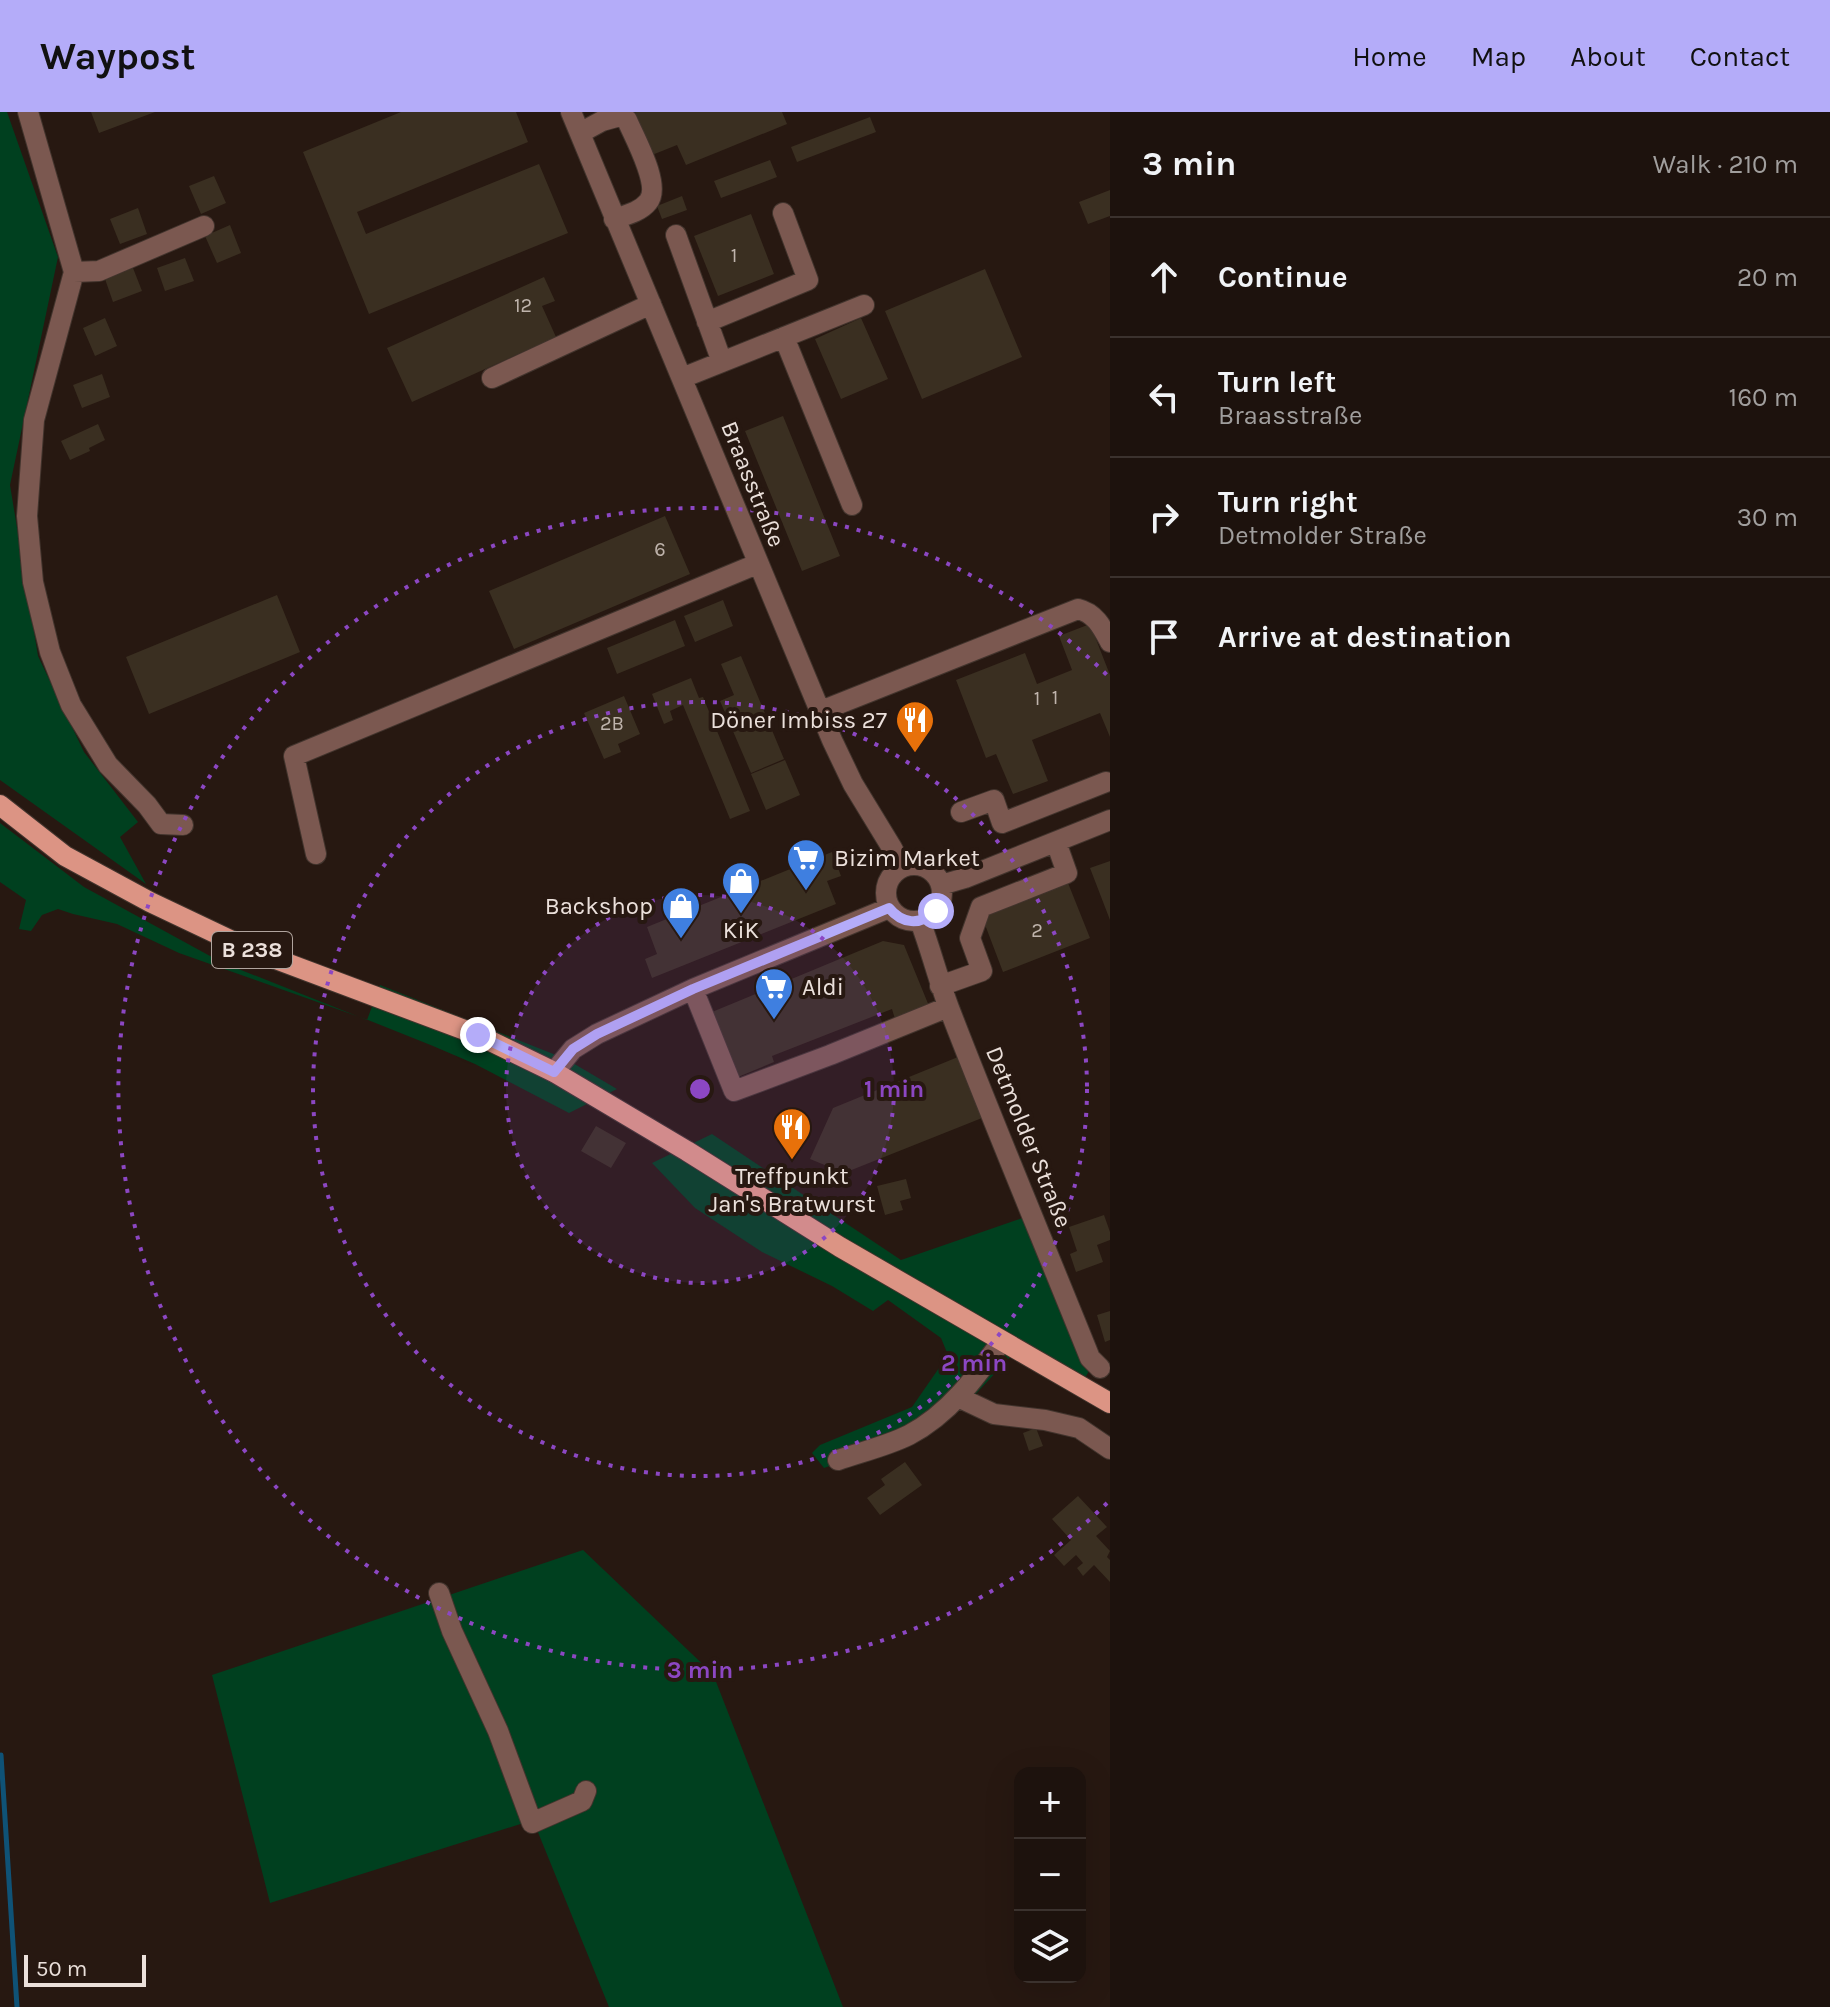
<!DOCTYPE html>
<html lang="en">
<head>
<meta charset="utf-8">
<style>
  body { margin:0; font-family:Karla,sans-serif; background:#251b16; color:#f1f3f6 }
  .controls { position:absolute; right:24px; bottom:24px; display:grid; overflow:hidden; border-radius:16px; box-shadow:0 8px 32px #0002 }
  .controls button { width:72px; height:72px; display:grid; place-items:center; padding:0; border:0; border-bottom:2px solid #3b322e; background:#1d120d; color:#f1f3f6; font:40px sans-serif }
  .scale { position:absolute; left:24px; bottom:20px; width:122px; box-sizing:border-box; padding-left:8px; border:4px solid #ebe0db; border-top:0; font-size:22px; line-height:28px; white-space:nowrap; color:#ebe0db; -webkit-text-stroke:6px #271811; paint-order:stroke }
  .stop { position:absolute; width:24px; height:24px; margin:-18px; border:6px solid #b4acf9; border-radius:50%; background:#fff }
  .stop.end { background:#b4acf9; border-color:#fff; box-shadow:0 2px 8px #0008 }
  .list { margin:0; padding:0; list-style:none }
  h2 { display:flex; justify-content:space-between; align-items:center; height:104px; margin:0; padding:0 32px; font-size:34px }
  h2 small { font-size:26px; font-weight:400; color:#a09e9d }
  .list li { display:grid; grid-template-columns:52px 1fr auto; gap:24px; align-items:center; box-sizing:border-box; height:120px; padding:0 32px; border-top:2px solid #3b322e }
  .list b { display:block; font-size:30px; white-space:nowrap }
  .list p { margin:0; font-size:26px; white-space:nowrap; color:#a09e9d }
  .list em { font-size:26px; font-style:normal; color:#a09e9d }
  .icon { flex:none; width:44px; height:44px; fill:none; stroke:currentColor; stroke-width:2; stroke-linecap:round; stroke-linejoin:round }
  .map { position:relative; flex:none; width:1110px; height:1895px; overflow:hidden }
  header { display:flex; align-items:center; gap:48px; box-sizing:border-box; height:112px; padding:0 40px; background:#b4acf9; color:#111 }
  header strong { font-size:38px }
  nav { display:flex; gap:44px; margin-inline-start:auto; font-size:28px }
  main { display:flex }
  aside { flex:1; background:#1d120d }
  .map>svg:first-child { display:block }
</style>
</head>
<body>
<header>
<strong>Waypost</strong>
<nav><a>Home</a><a>Map</a><a>About</a><a>Contact</a></nav>
</header>
<main>
<div class="map">
<svg width="1110" height="1895" viewBox="0 0 1110 1895">
  <rect width="100%" height="100%" fill="#271811"/>
  <path fill="#00401f" d="M0,0H7L58,145L10,373L38,544L84,640L138,710L120,725L146,772L0,668Z
    M0,711L84,775L221,850L367,908L380,873L566,947L617,977L569,1001L475,952L433,934L368,908L179,841L117,812L73,802L58,797L42,803L31,819L19,817L26,788L0,770Z
    M712,1022L901,1148L1028,1104L1089,1259L1077,1280L1012,1243L961,1298L918,1323L824,1356L812,1341L820,1333L912,1295L948,1243L941,1226L888,1188L873,1199L832,1174L762,1140L695,1096L652,1051Z
    M583,1438L713,1562L843,1895H609L533,1708L270,1791L212,1563Z"/>
  <g fill="none" stroke-linecap="round" stroke-linejoin="round">
    <path stroke="#0f5276" stroke-width="5" d="M1,1643L17,1895"/>
  </g>
  <path fill="#3a2f21" d="M91,0H155L99,21Z
    M401,0H516L528,30L357,100L366,122L539,52L568,121L369,202L303,40Z
    M635,0H782L787,12L686,53L677,33L652,43Z
    M870,5L876,20L797,50L791,35Z
    M770,48L777,65L721,86L714,69Z
    M214,64L226,91L201,102L189,74Z
    M1110,78V104L1088,112L1079,90Z
    M682,84L687,98L662,107L657,94Z
    M138,96L147,122L120,132L110,107Z
    M751,102L774,162L718,184L694,124Z
    M230,113L241,141L217,151L205,124Z
    M185,146L194,169L165,179L157,156Z
    M133,156L142,179L113,190L105,167Z
    M985,157L1022,245L922,287L885,199Z
    M544,165L555,189L542,194L556,225L412,290L387,236Z
    M105,206L117,234L95,244L83,216Z
    M861,206L888,267L841,287L815,227Z
    M102,262L110,285L82,296L73,273Z
    M783,304L840,444L802,459L745,319Z
    M98,312L105,328L89,336L90,339L70,348L61,329Z
    M665,404L690,462L514,537L489,479Z
    M277,483L300,540L149,602L126,545Z
    M723,488L733,514L695,530L684,504Z
    M675,508L685,534L617,562L607,536Z
    M1090,512L1110,563V625L1100,601L1032,628L1048,669L1013,682L996,642L986,646L956,568L1025,541L1037,572L1072,558L1059,524Z
    M741,544L784,647L751,661L720,589L734,583L721,552Z
    M691,566L699,586L703,585L750,699L730,707L683,593L670,599L673,608L664,612L652,582Z
    M624,584L640,622L618,632L621,640L604,647L584,601Z
    M785,648L800,683L766,698L751,662Z
    M832,740L841,764L827,769L836,792L652,866L645,847L657,842L647,815Z
    M1110,749V808L1090,756Z
    M1068,771L1090,826L1003,860L984,810L986,803Z
    M883,829L904,833L929,894L895,907L892,897L772,944L774,950L738,965L712,900Z
    M958,945L982,1006L844,1061L810,1047L833,996Z
    M596,1014L626,1031L611,1056L581,1039Z
    M906,1067L911,1086L900,1089L903,1098L885,1103L877,1074Z
    M1104,1103L1110,1120V1128L1097,1133L1103,1150L1076,1160L1070,1142L1077,1139L1069,1115Z
    M1110,1199V1228L1105,1230L1097,1203Z
    M1036,1316L1043,1334L1029,1339L1023,1321Z
    M905,1350L922,1373L880,1403L867,1386L885,1373L881,1367Z
    M1078,1384L1107,1415L1096,1424L1110,1439L1107,1445L1110,1448V1470L1094,1453L1083,1464L1077,1456L1083,1451L1076,1443L1064,1454L1054,1443L1071,1428L1052,1407Z"/>
  <g fill="none" stroke-linecap="round" stroke-linejoin="round">
    <defs>
      <path id="minor" d="M28,0L74,160L34,308L27,404L33,470L50,540L71,593L108,653L147,693L161,712L183,713
        M571,0L832,628L853,672L892,736L902,755
        M580,21L602,9L620,4L627,8C634,25 662,74 648,90C640,100 626,103 614,107
        M676,123L722,250
        M74,160L99,159L204,114
        M707,210L808,168L783,101
        M784,225L852,393
        M492,266L651,192
        M682,266L864,193
        M821,599L1078,497C1095,501 1102,515 1110,530
        M961,700L994,688L1002,711L1106,670
        M316,742L294,644L757,452
        M886 781a28 28 0 1 1 56 0a28 28 0 1 1-56 0Z
        M941,773L965,766L1110,708
        M920,809C931,838 938,867 949,896C994,1013 1043,1129 1090,1246L1100,1256
        M940,874L982,859L970,826L981,795L1067,761L1056,730
        M693,877L734,979L830,943L948,895
        M554,960L573,937L597,922L693,877L889,796
        M958,1285L994,1302L1045,1308L1079,1316L1110,1337
        M838,1348C861,1340 887,1334 909,1323C949,1302 976,1265 1001,1230
        M439,1481L452,1519L498,1619L532,1711L582,1689L586,1679"/>
      <path id="major" d="M0,693L65,744L150,790L249,837L478,923L554,960L687,1039L840,1135L1110,1291"/>
    </defs>
    <use href="#minor" stroke="#42342d" stroke-width="22"/>
    <use href="#major" stroke="#42342d" stroke-width="22"/>
    <use href="#minor" stroke="#7b5850" stroke-width="20"/>
    <use href="#major" stroke="#dc9484" stroke-width="20"/>
  </g>
  <g fill="none" stroke-linecap="round" stroke-linejoin="round">
    <path stroke="#b4acf9" stroke-width="10" d="M478,923L554,960L573,937L597,922L693,877L889,796C902,812 920,814 936,799"/>
  </g>
  <circle cx="700" cy="977" r="194" fill="#8c47c3" fill-opacity=".12"/>
  <g fill="none" stroke="#8c47c3" stroke-width="4" stroke-dasharray="4 8">
    <circle cx="700" cy="977" r="194"/>
    <circle cx="700" cy="977" r="387"/>
    <path d="M1107 1391A581 581 0 1 1 1107 563"/>
  </g>
  <defs>
    <symbol id="restaurant-pin" viewBox="-11 -11 22 30"><path d="M0 17L-7.5 6A9.5 9.5 0 1 1 7.5 6Z" fill="#e8710a" stroke="#271811"/><path d="M-5-6h1v4h1v-4h1v4h1v-4h1v5L-1.5 .5V6h-2V.5L-5-1ZM5-6V6H3V1.5H1.5Q1.5-4 5-6Z" fill="#fff"/></symbol>
    <symbol id="supermarket-pin" viewBox="-11 -11 22 30"><path d="M0 17L-7.5 6A9.5 9.5 0 1 1 7.5 6Z" fill="#3f7fe0" stroke="#271811"/><path d="M-6-5.5h2.5l.6 2H6L4.5 2H-2.5L-4.4-4H-6ZM-1.5 3.2a1.3 1.3 0 1 0 .1 0ZM3 3.2a1.3 1.3 0 1 0 .1 0Z" fill="#fff"/></symbol>
    <symbol id="shop-pin" viewBox="-11 -11 22 30"><path d="M0 17L-7.5 6A9.5 9.5 0 1 1 7.5 6Z" fill="#3f7fe0" stroke="#271811"/><path d="M-5-2.5h2.3a2.7 3.5 0 0 1 5.4 0H5L5.5 6h-11ZM-1.5-2.5h3a1.5 2.3 0 0 0-3 0Z" fill="#fff"/></symbol>
  </defs>
  <g fill-rule="evenodd">
    <use href="#restaurant-pin" x="893" y="586" width="44" height="60"/>
    <use href="#supermarket-pin" x="784" y="724" width="44" height="60"/>
    <use href="#shop-pin" x="719" y="747" width="44" height="60"/>
    <use href="#shop-pin" x="659" y="772" width="44" height="60"/>
    <use href="#supermarket-pin" x="752" y="853" width="44" height="60"/>
    <use href="#restaurant-pin" x="770" y="993" width="44" height="60"/>
  </g>
  <g text-anchor="middle" dominant-baseline="central" stroke-width="8" stroke-linejoin="round" paint-order="stroke">
    <g font-size="20" fill="#bfb4ac">
      <text x="734" y="143">1</text>
      <text x="523" y="193">12</text>
      <text x="660" y="437">6</text>
      <text x="1055" y="585">1</text>
      <text x="1037" y="586">1</text>
      <text x="612" y="611">2B</text>
      <text x="1037" y="818">2</text>
    </g>
    <rect fill="#271811" stroke="#b0a49e" stroke-width="2" x="212" y="820" width="80" height="36" rx="6"/>
    <g font-size="22" font-weight="bold" fill="#ebe0db">
      <text x="252" y="838">B 238</text>
    </g>
    <g font-size="24" fill="#ebe0db" stroke="#271811">
      <text transform="translate(753 372) rotate(68)">Braasstraße</text>
      <text transform="translate(1029 1025) rotate(68)">Detmolder Straße</text>
    </g>
    <g font-size="24" fill="#ebe0db" stroke="#271811" text-anchor="end">
      <text x="887" y="608">Döner Imbiss 27</text>
      <text x="834" y="746" text-anchor="start">Bizim Market</text>
      <text x="653" y="794">Backshop</text>
      <text x="741" y="818" text-anchor="middle">KiK</text>
      <text x="802" y="875" text-anchor="start">Aldi</text>
      <text x="792" y="1064" text-anchor="middle">Treffpunkt<tspan x="792" dy="28">Jan's Bratwurst</tspan></text>
    </g>
  </g>
  <circle cx="700" cy="977" r="12" fill="#8c47c3" stroke="#271811" stroke-width="4"/>
  <g font-size="24" text-anchor="middle" font-weight="bold" fill="#8c47c3" stroke="#271811" stroke-width="8" stroke-linejoin="round" paint-order="stroke">
    <text x="894" y="985">1 min</text>
    <text x="974" y="1259">2 min</text>
    <text x="700" y="1566">3 min</text>
  </g>
</svg>
<div class="controls">
<button>+</button>
<button>−</button>
<button><svg class="icon" aria-label="layers" viewBox="0 0 24 24"><path d="M12 4l9 5-9 5-9-5zM3 14l9 5 9-5"/></svg></button>
</div>
<div class="scale">50 m</div>
<div class="stop" style="left:936px;top:799px"></div>
<div class="stop end" style="left:478px;top:923px"></div>
</div>
<aside>
<h2>3 min<small>Walk · 210 m</small></h2>
<ul class="list">
<li><svg class="icon" aria-label="ahead" viewBox="0 0 24 24"><path d="M12 20V5M6 11l6-6 6 6"/></svg><div><b>Continue</b></div><em>20 m</em></li>
<li><svg class="icon" aria-label="left" viewBox="0 0 24 24"><path d="M17 20v-9H6M10 6l-5 5 5 5"/></svg><div><b>Turn left</b><p>Braasstraße</p></div><em>160 m</em></li>
<li><svg class="icon" aria-label="right" viewBox="0 0 24 24"><path d="M7 20v-9h11M14 6l5 5-5 5"/></svg><div><b>Turn right</b><p>Detmolder Straße</p></div><em>30 m</em></li>
<li><svg class="icon" aria-label="arrive" viewBox="0 0 24 24"><path d="M6 21V4h12l-3 4 3 4H6"/></svg><div><b>Arrive at destination</b></div></li>
</ul>
</aside>
</main>
</body>
</html>
